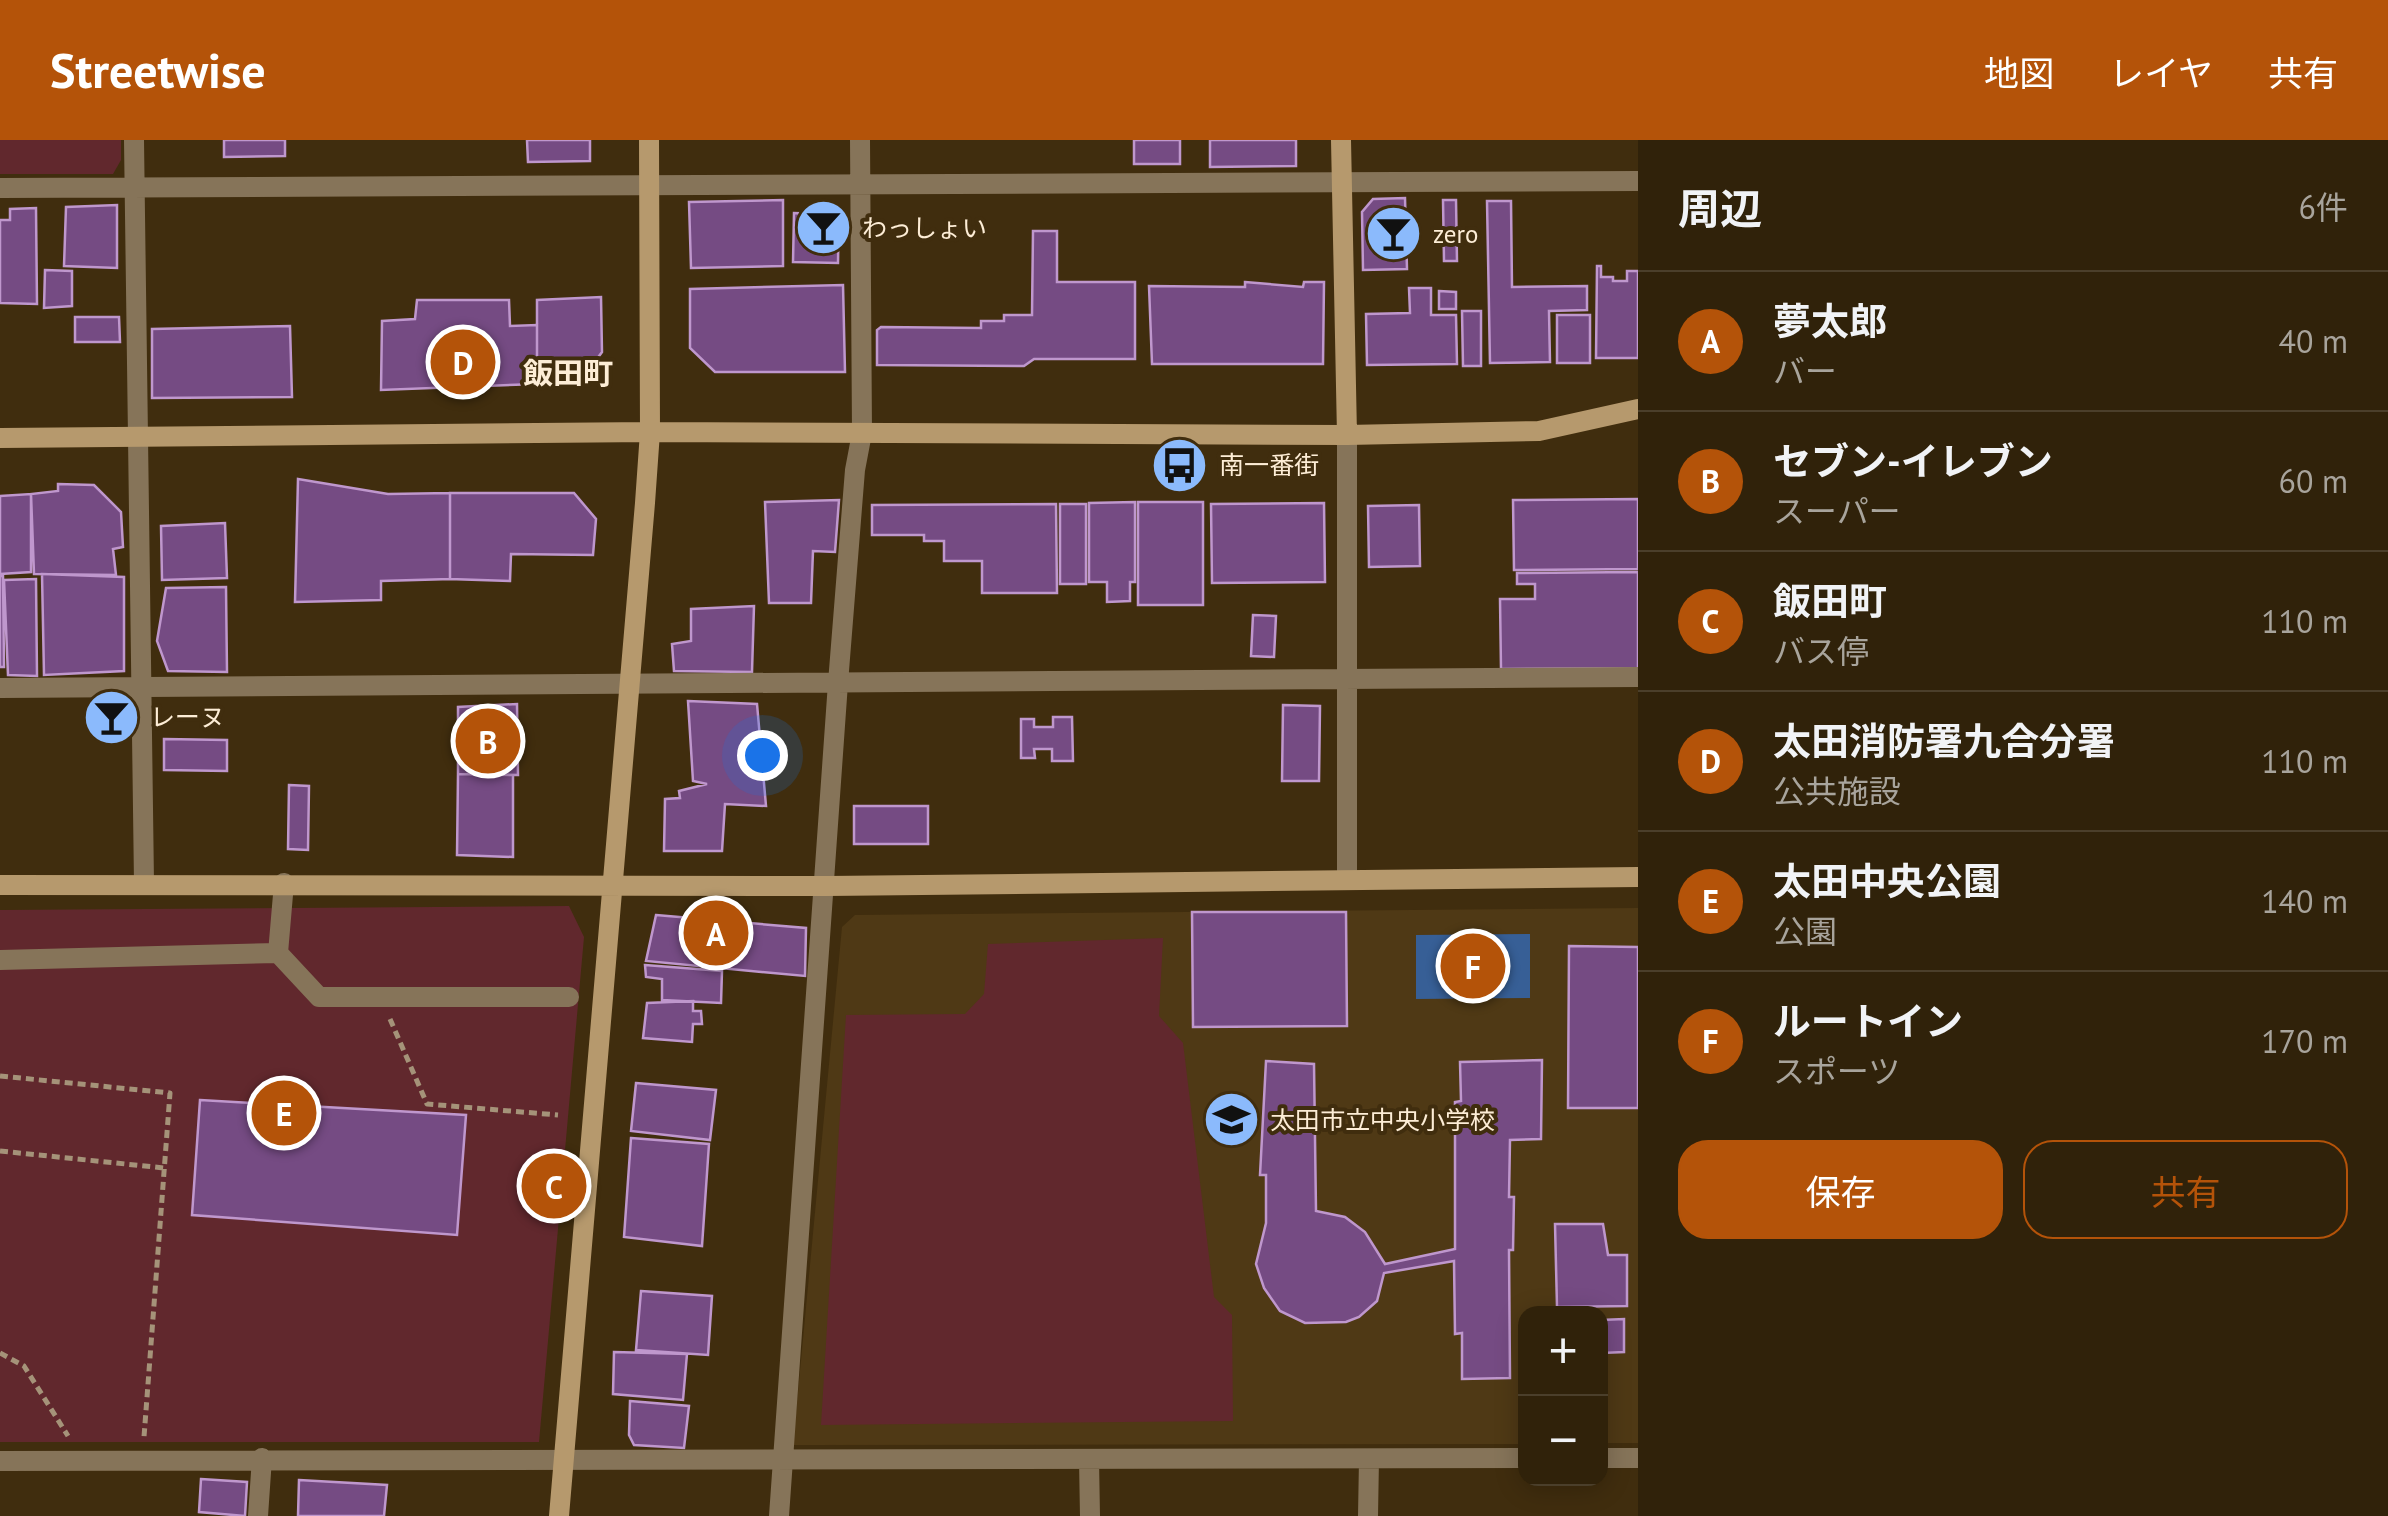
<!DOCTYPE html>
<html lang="ja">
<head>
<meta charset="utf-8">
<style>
  body { margin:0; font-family:"PT Sans","Noto Sans JP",sans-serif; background:#382a13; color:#f1f3f6 }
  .controls { position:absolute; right:30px; bottom:30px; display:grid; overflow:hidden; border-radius:20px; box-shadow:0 5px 25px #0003 }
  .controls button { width:90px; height:90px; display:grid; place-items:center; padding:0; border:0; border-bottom:2px solid #4b3f2b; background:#30220a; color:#f1f3f6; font:50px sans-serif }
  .you { position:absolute; left:762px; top:615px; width:35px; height:35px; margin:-25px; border:8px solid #fff; border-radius:50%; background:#1a73e8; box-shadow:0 0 0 15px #1a73e833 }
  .badge { display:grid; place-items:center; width:65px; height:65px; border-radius:50%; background:#b45309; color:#fff; font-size:32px; font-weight:700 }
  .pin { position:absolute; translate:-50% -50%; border:5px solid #fff; box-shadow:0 2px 10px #0006 }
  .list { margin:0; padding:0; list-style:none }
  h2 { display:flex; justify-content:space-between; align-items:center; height:130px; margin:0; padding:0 40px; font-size:42px }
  h2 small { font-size:32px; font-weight:400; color:#a8a49c }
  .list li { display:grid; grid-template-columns:65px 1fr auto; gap:30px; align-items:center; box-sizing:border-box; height:140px; padding:0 40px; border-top:2px solid #4b3f2b }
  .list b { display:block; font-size:38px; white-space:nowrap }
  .list p { margin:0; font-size:32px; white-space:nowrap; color:#a8a49c }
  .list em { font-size:32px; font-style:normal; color:#a8a49c }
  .actions { display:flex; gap:20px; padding:30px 40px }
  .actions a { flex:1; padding:22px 0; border:2px solid #b45309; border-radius:30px; text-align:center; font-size:35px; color:#b45309 }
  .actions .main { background:#b45309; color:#fff }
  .map { position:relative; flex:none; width:1638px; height:1376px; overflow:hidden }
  header { display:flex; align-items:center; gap:60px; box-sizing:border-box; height:140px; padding:0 50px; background:#b45309; color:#fff }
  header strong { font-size:48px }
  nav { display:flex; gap:55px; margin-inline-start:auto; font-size:35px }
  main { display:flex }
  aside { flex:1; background:#30220a }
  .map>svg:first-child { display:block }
</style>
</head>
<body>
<header>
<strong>Streetwise</strong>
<nav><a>地図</a><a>レイヤ</a><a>共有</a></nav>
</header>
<main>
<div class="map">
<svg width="1638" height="1376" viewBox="0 0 1638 1376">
  <rect width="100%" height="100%" fill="#402d0e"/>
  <path fill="#4f3915" d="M1638,768V1303H1601L1600,1174H1526L1525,1304L793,1305L842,787L855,775Z"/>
  <path fill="#61282d" d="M0,0H121V20L113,34H0Z
    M569,766L584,797L539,1302H0V770Z
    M1163,798L1159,876L1183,903L1214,1157L1232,1175L1233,1281L821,1285L846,875L965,874L984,854L988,804Z"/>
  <path fill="#375f96" d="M1530,794V858L1416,859V795Z"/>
  <path fill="#754b83" stroke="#bf97cd" stroke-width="2.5" d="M224,0H285V16L224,17Z
    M527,0H590V21L528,22Z
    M1134,0H1180V24H1134Z
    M1134,0H1180V24H1134Z
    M1210,0H1296V26L1210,27Z
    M1210,0H1296V26L1210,27Z
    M1405,58L1407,129L1363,130L1362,72L1373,59Z
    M783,60V126L691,128L689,62Z
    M1443,60H1456L1457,121H1444Z
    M1487,61H1511L1512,147L1587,146V170L1549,171L1550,222L1490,223Z
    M117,65V128L64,126L66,67Z
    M828,67H839L838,123L793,122L794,73L827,74Z
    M36,68L37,164L0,163V80H10V69Z
    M1033,91H1057V142H1135V219H1034L1024,226L877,225V190L881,187L981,188V181H1004V175H1032Z
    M1597,126H1601V137H1613V141H1627V131H1638V218H1596Z
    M45,130L72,131V166L44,168Z
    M1245,142L1303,147L1304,142H1324L1323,224H1152L1149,146L1245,147Z
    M843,145L845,232H715L690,208V149Z
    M1409,148H1431V175H1456L1457,224L1367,225L1366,174L1410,173Z
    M1439,151L1456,152V169H1439Z
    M601,157L602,212L577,246L537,244V160Z
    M417,160H509L510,186L537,185V244L381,250L382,181L415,179Z
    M1462,171H1481V226H1463Z
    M1557,175H1590V223H1557Z
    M75,177H119L120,202H75Z
    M290,186L292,257L152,258V189Z
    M298,339L388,354L450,353V439L381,441V460L295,462Z
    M58,344L94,345L121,372L123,407L113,409L116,435L34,434L31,354L58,351Z
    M450,353H574L596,379L593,415L511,414L510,441L450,439Z
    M31,354V432L0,434V356Z
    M1638,359V429L1514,430L1513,360Z
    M839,360L835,412L813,411L811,463H769L765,362Z
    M1135,362V442H1130V461L1107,462V442H1089V363Z
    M1138,362H1203V465H1138Z
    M1324,363L1325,442L1212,443L1211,364Z
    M1056,364L1057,453H982V421H944V401H924V395H872V365Z
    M1060,364H1086V444H1060Z
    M1419,365L1420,426L1369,427L1368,366Z
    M225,383L227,438L162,440L161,386Z
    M1638,432V528L1501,529L1500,459H1535V444H1517V433Z
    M42,434L124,437V531L44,535Z
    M0,436H3L4,527H0Z
    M36,439L37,536L8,535L4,440Z
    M226,447L227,532L168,531L157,501L166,448Z
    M754,466L752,532L674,531L672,504L691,501V469Z
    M1253,475L1276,476L1274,517L1251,516Z
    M688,561L757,564L766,666L725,664L722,711H664L665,659L680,658L679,651L707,644L693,641Z
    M517,564L518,635L458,634V567Z
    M1283,565L1320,566L1319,641H1282Z
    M1053,577H1072L1073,621H1052V609H1034L1035,618H1021V579H1034V587H1053Z
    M164,599L227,600V631L164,630Z
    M458,634L513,635V717L457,715Z
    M289,645L309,646L308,710L288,709Z
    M854,666H928V704H854Z
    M1192,772H1346L1347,886L1193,887Z
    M656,775L806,788L805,836L646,821Z
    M1569,806L1638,807V968H1568Z
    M645,825L722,831L721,863L662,860V839L646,837Z
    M693,861V871H701L702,884H693L692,902L643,898L647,863Z
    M1542,920L1541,999L1510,1000L1509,1057H1514L1513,1110H1509L1510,1238L1462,1239V1193L1455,1194L1454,1121L1384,1133L1377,1161L1359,1177L1346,1182L1305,1183L1280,1171L1264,1148L1256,1124L1266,1083V1035H1260L1266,921L1314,924L1316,1071L1345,1077L1365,1092L1385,1124L1455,1109V962L1461,961L1460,922Z
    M636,943L716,950L710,1000L631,991Z
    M200,960L466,975L457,1095L192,1075Z
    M631,998L709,1004L702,1106L624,1097Z
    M1555,1084H1603L1608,1115H1627V1166L1557,1167Z
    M641,1151L712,1156L708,1215L636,1210Z
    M1624,1179V1212L1602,1213L1601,1180Z
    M614,1212L687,1214L683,1260L613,1254Z
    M630,1261L689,1266L684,1308L634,1305L629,1295Z
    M201,1339L247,1342L245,1376L199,1372Z
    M299,1340L387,1345L384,1376H298Z"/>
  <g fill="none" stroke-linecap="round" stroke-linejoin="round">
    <path stroke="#a59379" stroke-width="5" stroke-dasharray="8 5" stroke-linecap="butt" d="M390,879L427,964L558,975
      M0,936L170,953L144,1297
      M0,1011L164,1028
      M0,1213L24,1226L68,1296"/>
    <path stroke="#867459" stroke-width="20" d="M134,0L144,743
      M0,48L1638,41
      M1347,295V737
      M0,548L1638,537
      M278,813L319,857H569
      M0,820L278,813L284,743
      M1600,1318H1638
      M1089,1319L1090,1376
      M0,1321L1526,1318
      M258,1376L262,1318
      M779,1376L838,543L855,330L862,293L860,0
      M1368,1376L1369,1319"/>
    <path stroke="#b6996d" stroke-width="20" d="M1341,0L1347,295
      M0,298L650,292L1347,295L1539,291L1638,269
      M0,745L827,746L1638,737
      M559,1376L645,363L650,292L649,0"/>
  </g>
  <defs>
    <symbol id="bar-disc" viewBox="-11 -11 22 22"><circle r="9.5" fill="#8bbafc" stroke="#402d0e"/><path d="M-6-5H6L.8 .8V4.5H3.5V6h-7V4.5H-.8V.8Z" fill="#111"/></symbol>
    <symbol id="bus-disc" viewBox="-11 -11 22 22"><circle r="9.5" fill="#8bbafc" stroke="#402d0e"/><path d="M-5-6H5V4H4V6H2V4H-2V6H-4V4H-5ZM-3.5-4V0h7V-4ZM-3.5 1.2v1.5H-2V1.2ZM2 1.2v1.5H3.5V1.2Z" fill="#111"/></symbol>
    <symbol id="school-disc" viewBox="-11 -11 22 22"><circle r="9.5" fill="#8bbafc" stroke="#402d0e"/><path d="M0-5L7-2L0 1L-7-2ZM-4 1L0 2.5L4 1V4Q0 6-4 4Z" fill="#111"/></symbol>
  </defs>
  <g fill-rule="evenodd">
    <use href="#bar-disc" x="792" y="56" width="63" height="63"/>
    <use href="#bar-disc" x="1362" y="62" width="63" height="63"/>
    <use href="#bus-disc" x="1148" y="294" width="63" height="63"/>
    <use href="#bar-disc" x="80" y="546" width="63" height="63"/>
    <use href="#school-disc" x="1200" y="948" width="63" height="63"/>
  </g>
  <g text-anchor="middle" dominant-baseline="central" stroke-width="8" stroke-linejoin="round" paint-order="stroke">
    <g font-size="25" fill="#fdedd6" stroke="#402d0e" text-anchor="start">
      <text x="862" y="88">わっしょい</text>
      <text x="1433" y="94">zero</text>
      <text x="1219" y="325">南一番街</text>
      <text x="150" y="577">レーヌ</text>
      <text x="1270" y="980">太田市立中央小学校</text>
    </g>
    <g font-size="30" font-weight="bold" fill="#fdedd6" stroke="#402d0e">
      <text x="568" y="232">飯田町</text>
    </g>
  </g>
</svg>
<div class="controls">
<button>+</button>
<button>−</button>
</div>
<div class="you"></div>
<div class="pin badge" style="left:716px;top:793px">A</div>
<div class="pin badge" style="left:488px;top:601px">B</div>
<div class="pin badge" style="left:554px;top:1046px">C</div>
<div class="pin badge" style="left:463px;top:222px">D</div>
<div class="pin badge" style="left:284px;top:973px">E</div>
<div class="pin badge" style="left:1473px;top:826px">F</div>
</div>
<aside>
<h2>周辺<small>6件</small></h2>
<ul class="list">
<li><span class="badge">A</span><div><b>夢太郎</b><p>バー</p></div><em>40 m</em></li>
<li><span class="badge">B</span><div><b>セブン-イレブン</b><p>スーパー</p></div><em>60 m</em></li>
<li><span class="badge">C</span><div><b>飯田町</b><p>バス停</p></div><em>110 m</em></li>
<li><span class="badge">D</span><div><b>太田消防署九合分署</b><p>公共施設</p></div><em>110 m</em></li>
<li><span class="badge">E</span><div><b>太田中央公園</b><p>公園</p></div><em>140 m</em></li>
<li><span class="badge">F</span><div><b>ルートイン</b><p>スポーツ</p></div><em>170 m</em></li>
</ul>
<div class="actions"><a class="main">保存</a><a>共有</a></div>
</aside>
</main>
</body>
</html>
